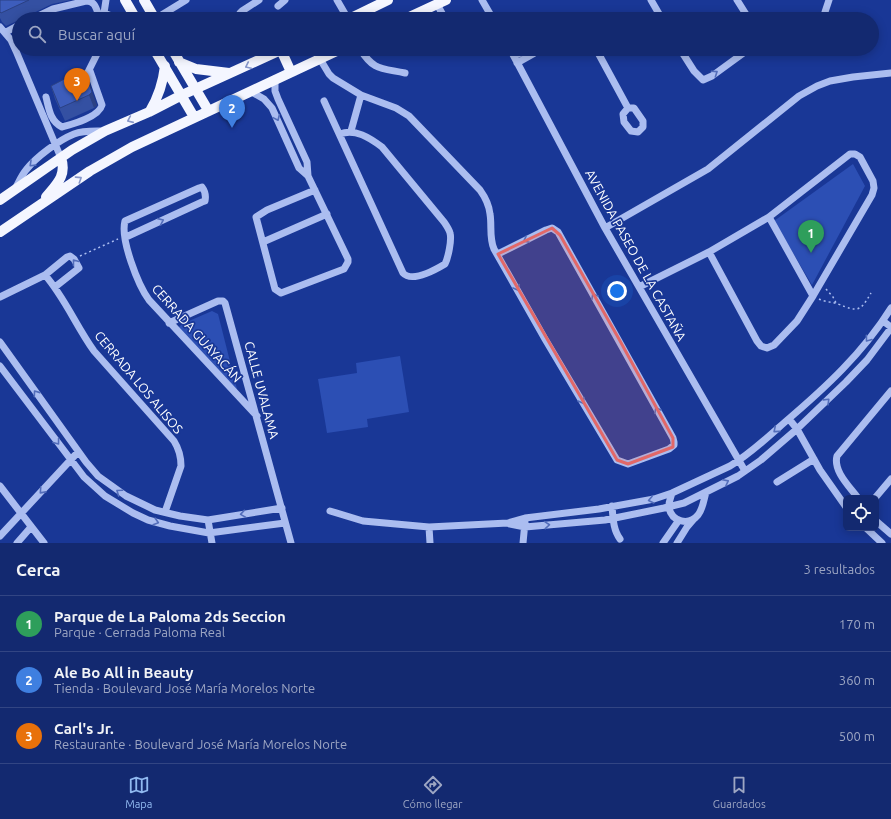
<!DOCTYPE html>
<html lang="es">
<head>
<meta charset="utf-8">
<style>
  body { margin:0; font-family:Ubuntu,sans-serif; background:#203578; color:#f1f3f6 }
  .controls { position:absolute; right:12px; bottom:12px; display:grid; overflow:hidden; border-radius:6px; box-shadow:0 2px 10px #0003 }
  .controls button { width:36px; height:36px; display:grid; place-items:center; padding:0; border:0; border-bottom:1px solid #324583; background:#132970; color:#f1f3f6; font:20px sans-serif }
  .you { position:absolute; left:617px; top:291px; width:14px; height:14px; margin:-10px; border:3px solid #fff; border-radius:50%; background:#1a73e8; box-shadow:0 0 0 6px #1a73e833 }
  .badge { display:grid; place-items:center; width:26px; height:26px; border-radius:50%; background:#90b9f0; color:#fff; font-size:13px; font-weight:700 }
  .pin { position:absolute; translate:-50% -33px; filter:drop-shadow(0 1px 2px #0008) }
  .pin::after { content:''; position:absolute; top:21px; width:14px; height:12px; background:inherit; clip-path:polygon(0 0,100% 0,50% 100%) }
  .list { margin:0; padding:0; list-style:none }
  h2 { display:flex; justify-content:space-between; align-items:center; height:52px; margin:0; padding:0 16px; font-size:17px }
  h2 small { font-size:13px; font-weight:400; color:#9da6c3 }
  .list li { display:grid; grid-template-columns:26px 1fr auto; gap:12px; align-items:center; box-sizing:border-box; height:56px; padding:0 16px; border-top:1px solid #324583 }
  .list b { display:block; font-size:15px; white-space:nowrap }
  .list p { margin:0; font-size:13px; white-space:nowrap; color:#9da6c3 }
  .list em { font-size:13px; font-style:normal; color:#9da6c3 }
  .icon { flex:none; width:22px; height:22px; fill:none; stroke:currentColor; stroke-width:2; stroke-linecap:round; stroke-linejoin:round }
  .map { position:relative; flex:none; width:891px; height:543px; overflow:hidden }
  .search { position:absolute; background:#132970; box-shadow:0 2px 10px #0003; left:12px; right:12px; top:12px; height:44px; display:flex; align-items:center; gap:10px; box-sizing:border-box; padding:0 14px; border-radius:22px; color:#9da6c3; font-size:15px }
  .sheet { height:220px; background:#132970 }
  nav { display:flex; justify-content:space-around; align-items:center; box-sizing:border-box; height:56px; border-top:1px solid #324583; background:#132970; font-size:11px; color:#9da6c3 }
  nav a { display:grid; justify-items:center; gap:2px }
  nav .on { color:#90b9f0 }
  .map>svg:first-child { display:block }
</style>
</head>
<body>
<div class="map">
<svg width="891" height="543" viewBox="0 0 891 543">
  <rect width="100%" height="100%" fill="#193796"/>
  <path fill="#2c4fb4" d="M853,164L865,186L812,285L774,221Z
    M212,311L218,314L237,389L234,388L180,331L179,327L182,324Z
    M400,356L409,412L367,419L368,427L327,433L318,379L357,373L356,363Z"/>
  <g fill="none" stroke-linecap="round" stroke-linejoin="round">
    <path stroke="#abbdf0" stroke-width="1.5" stroke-dasharray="2 3" stroke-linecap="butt" d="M80,256L118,239
      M826,289L833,297L836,303
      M819,299C825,302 832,302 838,304C858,312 860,312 871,293"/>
    <path stroke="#abbdf0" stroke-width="7" d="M337,0L348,19
      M482,0L493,19
      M651,0L662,19
      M737,0L749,19
      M437,4L445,19
      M278,6L285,0
      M825,12L829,0
      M104,13L106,0
      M32,19L53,9L86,1C95,1 96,8 99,16
      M90,19L104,13L119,19
      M155,19L186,0
      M242,19L240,13L242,11L259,0
      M0,27L11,40L16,51L61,158
      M6,32L19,25
      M258,49L263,58
      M360,49C374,71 381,68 405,73
      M463,49L470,51L476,49
      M510,49L605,228L745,471
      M596,49L628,108
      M680,49L694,71L703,80L712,76L749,49
      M514,56L528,49
      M320,59L329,74L333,78L361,95L396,108L409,116L480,190C485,197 489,204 490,214C492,225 489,238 494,249L545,339L617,460L628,464L669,449L674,445V442L673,438L558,232L552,228L546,230L498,254
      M517,63L533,54L539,49
      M87,74L97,54L98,49
      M275,79V91L278,99L307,162L308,176L348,259V262L344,269L281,293L275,289L256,217L267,210L315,190
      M250,91L264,99L272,108L299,168L308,176
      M46,97C49,109 50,121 62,127C73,124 99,117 102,105L90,71
      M324,101L403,273C412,283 435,270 445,264C448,258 452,240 450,233C449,229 446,225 444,222L382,147C370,138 355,128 340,134
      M628,108H634L643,121V127L638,132L631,131L624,122L623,114Z
      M351,131L361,95
      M15,189C19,182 21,176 26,170C36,157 59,140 74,134C84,130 95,131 105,131
      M769,217L813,296
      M605,228L708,169L799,96L817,86L830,81L853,77L891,73
      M126,237L202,202L205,201C206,196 205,191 202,187L199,188L125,221C120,239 138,285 149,300L257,416
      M263,242L327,214
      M45,275C65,298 76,326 94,351L174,441C179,449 181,456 181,466L165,512
      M639,287L709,252L769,217L850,154H855L860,157L873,181L874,188L872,195L813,296L797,321L774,345L767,348L761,346L757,341L709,252
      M0,297L45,275L67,257L70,256L74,259L79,268L55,287
      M169,323L218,301H223L225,303L291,543
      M0,342L86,462L98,476L126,496L155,510L180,516L208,520L282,508
      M0,366L84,477L105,496L133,513L148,520L170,526L209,533L285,523
      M789,419L797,429L820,470L846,507
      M777,482L814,459
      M0,486L44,543
      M672,493C671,497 668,503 669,508C672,522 689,526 698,515C703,509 704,499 706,492
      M858,498C849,486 833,471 837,456L891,391
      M875,498L891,479
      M612,506C613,517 613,530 620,539
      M330,511L363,521L429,527L508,523L525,518L599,509L654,499L672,493L730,466C750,454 768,437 785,422C825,388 863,353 891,308
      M208,520L212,543
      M876,521L891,534
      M510,524L525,527L605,520L664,508L684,503L738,476L761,460L797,429L846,382L867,360L891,328V327L883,321
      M429,527L430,543
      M866,528L882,543
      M0,536L78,452
      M17,543L31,527
      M523,543L525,522
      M663,543L679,520
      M677,543L687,527L693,520"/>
    <path stroke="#f4f6ff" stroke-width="10" d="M125,0L136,19
      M144,0L155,19
      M349,19L388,0
      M405,19L446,0
      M154,49L194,117
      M172,49L208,110
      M281,50L291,72
      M179,62L196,69L229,73
      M150,111C159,96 163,83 165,66
      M46,197C57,184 67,175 61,158
      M0,200L72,150L105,131L149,112L182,95L283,49
      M0,232L90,171L132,147L341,49"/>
  </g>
  <path fill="#3450a2" d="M0,0H71L52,4L21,19H19V20L6,26L2,22L0,18Z
    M76,77L97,105L94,108L65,121L55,99L51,86Z"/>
  <path fill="#2b4184" d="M90,86L97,105L94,108L89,95Z"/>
  <path fill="#3d5dbc" stroke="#2b4184" d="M0,0H29L1,13L0,12Z
    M74,74L76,77L86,74L92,92L89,95L60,108L51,86Z"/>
  <defs><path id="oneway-chevron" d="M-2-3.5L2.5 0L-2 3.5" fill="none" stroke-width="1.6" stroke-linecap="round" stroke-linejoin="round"/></defs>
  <g stroke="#8696ca">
    <use href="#oneway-chevron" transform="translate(248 66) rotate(155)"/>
    <use href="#oneway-chevron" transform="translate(130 120) rotate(156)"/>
    <use href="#oneway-chevron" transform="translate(79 179) rotate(-33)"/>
  </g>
  <g stroke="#536dba">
    <use href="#oneway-chevron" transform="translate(715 73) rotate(-34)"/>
    <use href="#oneway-chevron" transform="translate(277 118) rotate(66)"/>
    <use href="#oneway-chevron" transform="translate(32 164) rotate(136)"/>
    <use href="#oneway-chevron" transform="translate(161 221) rotate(-24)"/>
    <use href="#oneway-chevron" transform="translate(526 240) rotate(153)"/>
    <use href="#oneway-chevron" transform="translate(75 262) rotate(-128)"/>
    <use href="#oneway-chevron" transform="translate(517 288) rotate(61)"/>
    <use href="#oneway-chevron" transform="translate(594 296) rotate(-119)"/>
    <use href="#oneway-chevron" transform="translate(868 339) rotate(127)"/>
    <use href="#oneway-chevron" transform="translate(36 393) rotate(-125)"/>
    <use href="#oneway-chevron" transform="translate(582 401) rotate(60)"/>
    <use href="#oneway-chevron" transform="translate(827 401) rotate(-44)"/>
    <use href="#oneway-chevron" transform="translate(657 410) rotate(-119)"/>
    <use href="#oneway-chevron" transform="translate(776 430) rotate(140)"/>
    <use href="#oneway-chevron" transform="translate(57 442) rotate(53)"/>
    <use href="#oneway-chevron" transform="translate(726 482) rotate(-27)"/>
    <use href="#oneway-chevron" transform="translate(42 491) rotate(132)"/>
    <use href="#oneway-chevron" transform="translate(119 492) rotate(-145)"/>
    <use href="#oneway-chevron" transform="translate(651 500) rotate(167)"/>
    <use href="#oneway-chevron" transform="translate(243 514) rotate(171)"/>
    <use href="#oneway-chevron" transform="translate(156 522) rotate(16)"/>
    <use href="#oneway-chevron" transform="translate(547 525) rotate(-5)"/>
  </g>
  <path fill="#e26868" fill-opacity="0.2" stroke="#e26868" stroke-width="3" stroke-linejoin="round" d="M552,228L560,235L619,339L673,438V447L628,464L617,460L498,254Z"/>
  <g text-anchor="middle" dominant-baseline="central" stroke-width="3.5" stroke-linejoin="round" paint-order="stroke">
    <g font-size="13" fill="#fff" stroke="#193796">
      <text transform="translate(636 255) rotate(61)">AVENIDA PASEO DE LA CASTAÑA</text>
      <text transform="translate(197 333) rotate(48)">CERRADA GUAYACÁN</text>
      <text transform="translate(139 382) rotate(50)">CERRADA LOS ALISOS</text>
      <text transform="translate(262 390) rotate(75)">CALLE UVALAMA</text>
    </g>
  </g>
</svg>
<div class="controls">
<button><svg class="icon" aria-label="locate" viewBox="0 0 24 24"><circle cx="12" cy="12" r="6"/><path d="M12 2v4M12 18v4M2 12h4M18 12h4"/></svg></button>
</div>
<div class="you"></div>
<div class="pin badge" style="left:811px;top:253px;background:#2e9e5b">1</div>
<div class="pin badge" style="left:232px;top:128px;background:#3f7fe0">2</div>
<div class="pin badge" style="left:77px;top:101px;background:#e8710a">3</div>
<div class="search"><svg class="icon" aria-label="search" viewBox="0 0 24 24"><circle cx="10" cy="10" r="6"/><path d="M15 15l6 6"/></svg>Buscar aquí</div>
</div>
<section class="sheet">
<h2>Cerca<small>3 resultados</small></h2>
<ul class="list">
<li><span class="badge" style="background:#2e9e5b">1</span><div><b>Parque de La Paloma 2ds Seccion</b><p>Parque · Cerrada Paloma Real</p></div><em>170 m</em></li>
<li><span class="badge" style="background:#3f7fe0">2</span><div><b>Ale Bo All in Beauty</b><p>Tienda · Boulevard José María Morelos Norte</p></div><em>360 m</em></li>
<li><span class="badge" style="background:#e8710a">3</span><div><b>Carl's Jr.</b><p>Restaurante · Boulevard José María Morelos Norte</p></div><em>500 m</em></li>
</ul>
</section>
<nav>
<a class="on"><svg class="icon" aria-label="map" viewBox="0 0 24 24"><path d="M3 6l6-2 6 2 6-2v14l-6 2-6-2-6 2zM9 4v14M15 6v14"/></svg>Mapa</a>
<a><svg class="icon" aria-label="directions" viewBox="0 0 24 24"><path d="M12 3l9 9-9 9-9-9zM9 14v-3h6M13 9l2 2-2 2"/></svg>Cómo llegar</a>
<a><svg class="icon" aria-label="saved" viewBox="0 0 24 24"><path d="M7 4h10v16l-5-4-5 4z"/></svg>Guardados</a>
</nav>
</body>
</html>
